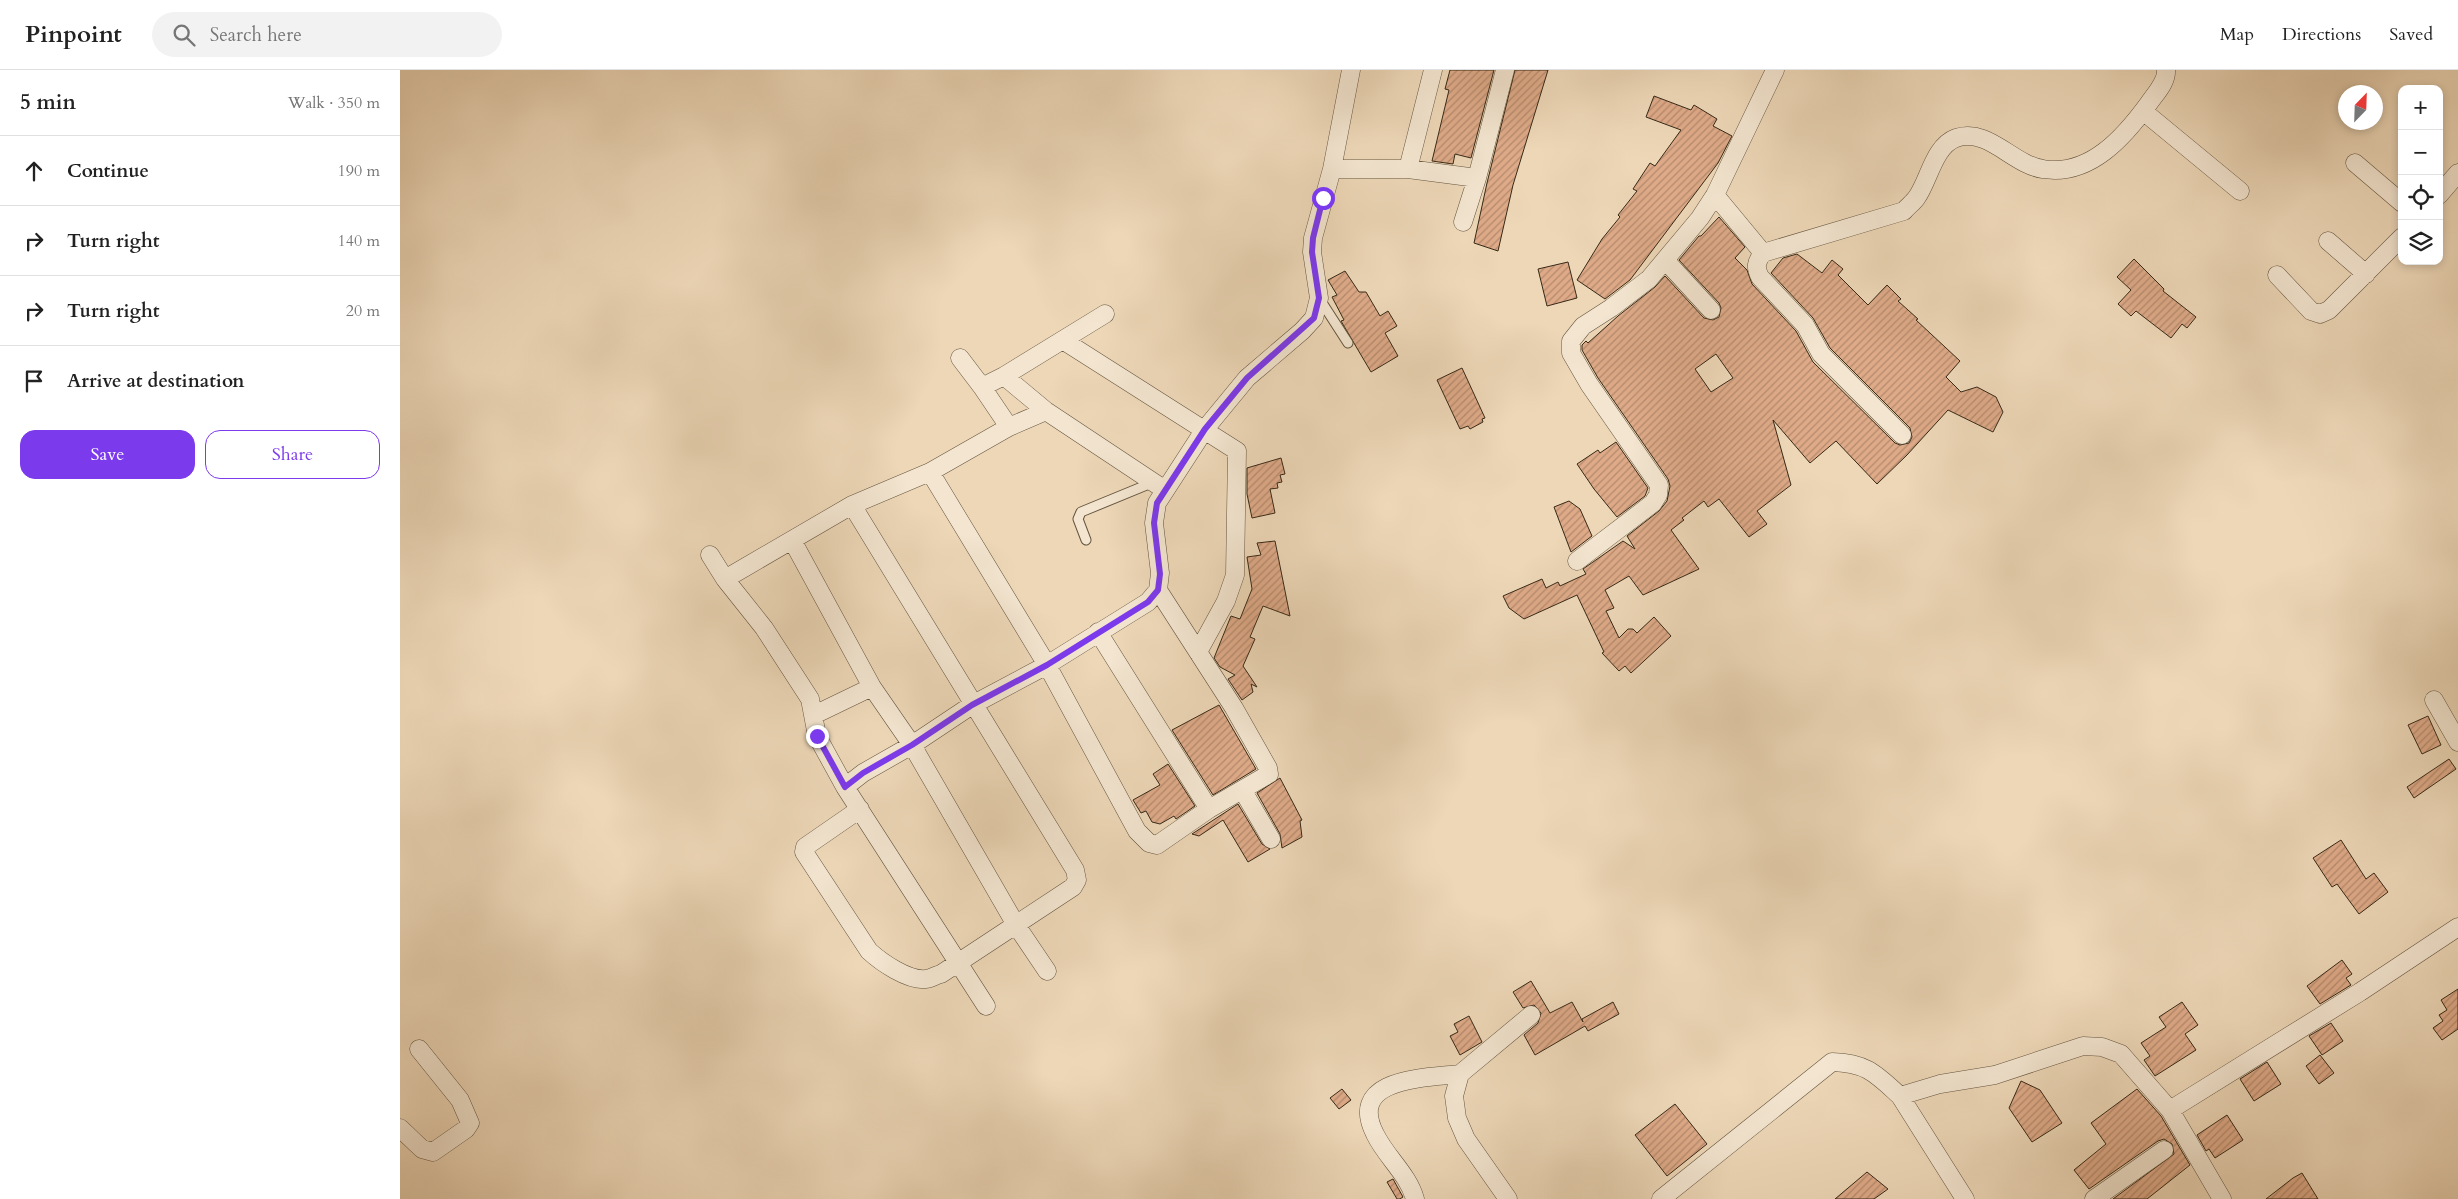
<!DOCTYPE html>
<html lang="en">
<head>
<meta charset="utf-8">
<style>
  body { margin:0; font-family:Cardo,serif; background:#f2f2f2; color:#222 }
  .controls { position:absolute; right:15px; top:15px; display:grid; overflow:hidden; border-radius:10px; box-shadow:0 2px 8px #0003 }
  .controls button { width:45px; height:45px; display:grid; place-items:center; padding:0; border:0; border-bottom:1px solid #e0e0e0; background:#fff; color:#222; font:25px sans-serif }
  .compass { position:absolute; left:1938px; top:15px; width:45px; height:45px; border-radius:50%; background:#fff; box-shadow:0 2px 8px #0003; rotate:23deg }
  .stop { position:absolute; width:15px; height:15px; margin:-11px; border:4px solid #7c3aed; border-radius:50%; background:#fff }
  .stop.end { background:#7c3aed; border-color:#fff; box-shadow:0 1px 5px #0008 }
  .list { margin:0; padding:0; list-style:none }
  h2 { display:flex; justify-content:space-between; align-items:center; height:65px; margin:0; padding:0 20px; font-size:21px }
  h2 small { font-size:16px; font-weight:400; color:#767676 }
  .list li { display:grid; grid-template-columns:32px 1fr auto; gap:15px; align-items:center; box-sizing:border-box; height:70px; padding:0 20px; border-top:1px solid #e0e0e0 }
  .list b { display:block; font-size:19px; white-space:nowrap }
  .list em { font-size:16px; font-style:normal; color:#767676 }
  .actions { display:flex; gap:10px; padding:15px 20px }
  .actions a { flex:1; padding:11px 0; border:1px solid #7c3aed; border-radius:15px; text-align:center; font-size:18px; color:#7c3aed }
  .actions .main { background:#7c3aed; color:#fff }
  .icon { flex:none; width:28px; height:28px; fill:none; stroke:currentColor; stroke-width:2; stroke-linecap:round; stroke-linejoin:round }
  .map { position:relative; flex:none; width:2058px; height:1129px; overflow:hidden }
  header { display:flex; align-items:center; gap:30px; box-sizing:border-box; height:70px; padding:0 25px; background:#fff; border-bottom:1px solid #e0e0e0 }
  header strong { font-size:24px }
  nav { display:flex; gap:28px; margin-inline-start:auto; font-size:18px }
  .search { width:350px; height:45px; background:#f2f2f2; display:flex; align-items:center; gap:12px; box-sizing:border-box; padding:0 18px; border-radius:28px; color:#767676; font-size:19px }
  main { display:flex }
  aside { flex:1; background:#fff }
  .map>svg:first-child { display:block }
</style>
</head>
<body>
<header>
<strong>Pinpoint</strong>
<div class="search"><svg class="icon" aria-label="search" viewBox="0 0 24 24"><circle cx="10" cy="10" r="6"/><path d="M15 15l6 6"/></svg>Search here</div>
<nav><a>Map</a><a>Directions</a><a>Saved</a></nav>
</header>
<main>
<aside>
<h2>5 min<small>Walk · 350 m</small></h2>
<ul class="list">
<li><svg class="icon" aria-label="ahead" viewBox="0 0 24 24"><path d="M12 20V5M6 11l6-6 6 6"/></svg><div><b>Continue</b></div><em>190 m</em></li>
<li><svg class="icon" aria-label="right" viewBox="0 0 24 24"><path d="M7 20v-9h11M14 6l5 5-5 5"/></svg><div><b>Turn right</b></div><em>140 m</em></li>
<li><svg class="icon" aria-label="right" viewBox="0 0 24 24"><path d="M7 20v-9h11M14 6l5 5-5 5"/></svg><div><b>Turn right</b></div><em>20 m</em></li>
<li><svg class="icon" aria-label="arrive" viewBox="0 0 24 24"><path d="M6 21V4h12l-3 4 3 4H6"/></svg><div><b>Arrive at destination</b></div></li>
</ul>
<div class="actions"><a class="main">Save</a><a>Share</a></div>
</aside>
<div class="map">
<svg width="2058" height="1129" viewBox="0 0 2058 1129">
  <defs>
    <pattern id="building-hatch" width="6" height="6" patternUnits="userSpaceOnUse" patternTransform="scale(1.25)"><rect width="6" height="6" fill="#deaa88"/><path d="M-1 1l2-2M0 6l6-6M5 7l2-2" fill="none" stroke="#b58a6e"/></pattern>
  </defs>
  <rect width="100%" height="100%" fill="#edd7b7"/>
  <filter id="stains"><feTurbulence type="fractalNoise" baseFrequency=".004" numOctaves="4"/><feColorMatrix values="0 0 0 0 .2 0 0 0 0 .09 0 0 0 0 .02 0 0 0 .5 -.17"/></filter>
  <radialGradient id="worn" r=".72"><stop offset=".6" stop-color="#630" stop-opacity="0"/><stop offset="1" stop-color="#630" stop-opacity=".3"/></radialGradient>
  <path fill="url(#building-hatch)" stroke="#372917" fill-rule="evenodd" d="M1050,0H1094L1071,88L1055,84L1053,94L1032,91L1049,20L1045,19Z
    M1115,0H1148L1113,115L1098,181L1074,173L1087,113Z
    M1254,26L1291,40L1294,35L1317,49L1313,56L1332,66L1318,93L1230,210L1205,229L1177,210L1202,169L1220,147L1218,145L1237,121L1233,119L1250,93L1255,96L1281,60L1246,47Z
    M1319,147L1345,177L1335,188L1347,200L1352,214L1396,261L1413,292L1495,373L1500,375L1509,373L1512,367L1510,358L1430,278L1413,248L1371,203L1383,188L1397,184L1422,203L1432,190L1443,199L1438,205L1468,235L1487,215L1501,229L1498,231L1518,249L1516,250L1560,291L1546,307L1561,322L1577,317L1596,327L1603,342L1593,362L1548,340L1507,385L1477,414L1436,371L1410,393L1373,350L1391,415L1357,441L1367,454L1349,467L1319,429L1308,437L1304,431L1282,448L1284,450L1271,460L1299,499L1243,525L1229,506L1205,520L1214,538L1206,541L1219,568L1228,559H1233L1237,563L1254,547L1271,566L1231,603L1225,596L1219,601L1202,583L1204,582L1177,525L1124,549L1109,538L1103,526L1142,509L1146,518L1158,512L1160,516L1186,504L1183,499L1223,471L1235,479L1227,466L1259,441L1267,431L1270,416L1268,409L1198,308L1182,280V275L1186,271L1188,273L1218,246L1255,217L1265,206L1304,248L1313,250L1319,247L1321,238L1319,233L1279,190L1299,166H1301ZM1316,284L1333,308L1311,322L1295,299Z
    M1734,189L1764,219L1763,221L1796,247L1787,258L1782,254L1771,268L1736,241L1731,246L1718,234L1731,220L1717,207Z
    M1168,192L1177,228L1147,236L1138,199Z
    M945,201L959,222H966L980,246L988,241L997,256L985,263L998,286L971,302L941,251L944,250L932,227L937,225L928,210Z
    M1062,298L1085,348L1082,349L1083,352L1070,359L1068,356L1060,359L1037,310Z
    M1216,372L1248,418L1245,426L1217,447L1194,419L1177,394L1198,380L1200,383Z
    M881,388L885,404L880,405L882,412L877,413L878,418L870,419L875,443L852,448L847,424V398Z
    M1169,431L1180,439L1192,466L1171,482L1154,437Z
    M875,471L890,546L863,536L850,567L855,569L843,596L857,617L851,614L853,622L842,630L828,609L835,605L820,597L814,588L831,546L840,549L852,519L847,487L861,485L857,473Z
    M819,635L856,699L813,725L772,660Z
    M2028,646L2041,675L2022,684L2008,655Z
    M2049,689L2056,699L2014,728L2007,717Z
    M768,694L795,736L776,749L774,746L760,754L752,752L746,741L741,743L733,730L760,715L753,704Z
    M880,708L902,750L900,751L902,767L882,778L880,764L857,723Z
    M838,734L862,774L870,779L848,792L823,750L799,766L792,764Z
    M1941,770L1966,809L1974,803L1988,822L1959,844L1937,814L1932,817L1913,788Z
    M1942,890L1952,904L1946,908L1951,915L1920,934L1907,916Z
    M1131,911L1150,943L1172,932L1183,952L1182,949L1213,932L1219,944L1188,961L1185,956L1135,985L1124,965L1138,953L1141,943L1134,935L1123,938L1113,922Z
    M2058,919V959L2042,970L2033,958L2043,951L2039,945L2047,940L2041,930Z
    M1782,932L1798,955L1785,964L1796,980L1755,1006L1744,990L1750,986L1741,973L1766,957L1759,947Z
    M1069,946L1082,972L1060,985L1050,966L1058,962L1054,954Z
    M1931,953L1943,971L1922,985L1909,966Z
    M1920,985L1934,1003L1919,1014L1906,996Z
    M1867,992L1881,1014L1854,1031L1840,1009Z
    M1621,1011L1640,1020L1662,1053L1632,1072L1609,1038Z
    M942,1019L951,1030L939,1039L930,1028Z
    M1737,1019L1761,1046L1790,1095L1747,1129H1713L1774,1084L1772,1074L1764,1069L1758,1071L1689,1119L1674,1100L1706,1074L1691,1053Z
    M1275,1034L1307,1074L1267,1106L1235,1065Z
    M1827,1045L1843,1070L1815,1088L1809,1079L1806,1081L1797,1065Z
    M1467,1102L1488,1119L1474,1129H1435Z
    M1902,1103L1918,1129H1866L1893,1108Z
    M993,1109L1003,1127L1000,1129H997L987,1112Z"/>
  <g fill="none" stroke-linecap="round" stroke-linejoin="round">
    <defs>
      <path id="service" d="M919,228L948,273
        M686,470L678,449L681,442L754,412"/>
      <path id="minor" d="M1743,41L1840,121
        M1955,93L2002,133
        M932,99H1008L1077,108
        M1008,99L1033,0
        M1315,125L1363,183
        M2039,125L2058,103
        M1063,152L1077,108L1105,0
        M1928,171L1966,204
        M1265,190L1311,240
        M1877,205L1911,241L1920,244L1929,240L2002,167
        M664,271L837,381L835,505L826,531L798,582
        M560,288L582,317
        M604,306L705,244
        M609,357L646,341
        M1502,365L1421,284L1405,255L1360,207C1355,197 1356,192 1363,183L1504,141C1508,136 1514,132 1517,127C1529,110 1534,76 1556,68C1588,57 1613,95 1643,99C1690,107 1725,66 1749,33C1756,23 1767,12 1766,0
        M530,402L647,595L737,761L749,773L757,775L809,739L869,704L868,698L834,638L758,520
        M452,435L675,800L677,810L673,817L541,904C536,905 530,909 526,909C508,911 481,892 469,881L404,782L405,777L460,739
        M392,470L472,617L512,675L616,855L647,901
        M310,485L325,509L364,558L410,629L417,666L445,717
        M1177,491L1253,433L1258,425L1259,415L1189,314L1171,283V271L1183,256L1211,238L1249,209L1300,148L1315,125L1375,0
        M325,509L452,435L530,402L609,357L582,317L604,306L646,341L765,420
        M698,562L809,739
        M2034,630L2058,672
        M414,645L472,617
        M843,721L871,769
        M586,936L445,717L463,703L512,675L572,635L647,595L748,532L758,520L760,503L754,453L757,433L805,359L847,308L902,261L914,248L919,228L912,182L913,168L932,99L951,0
        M1500,1026L1565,1129
        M1770,1040L1822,1129
        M0,1058L22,1079L33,1082L66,1059L70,1053L60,1030L19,979
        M1015,1129C1008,1104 986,1087 975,1064C946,1007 1027,1008 1060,1004
        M1108,1129L1066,1069L1057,1048L1054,1026L1060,1004L1131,945
        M1261,1129L1432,992C1467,993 1476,1004 1500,1026L1540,1014L1595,1005L1683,976L1702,977L1721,984L1770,1040L1960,922L2058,857
        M1694,1129L1764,1080"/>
    </defs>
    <use href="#service" stroke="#64543f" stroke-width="11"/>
    <use href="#minor" stroke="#64543f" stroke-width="19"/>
    <use href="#service" stroke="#f3e5d0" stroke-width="9"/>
    <use href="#minor" stroke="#f3e5d0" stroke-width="18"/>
  </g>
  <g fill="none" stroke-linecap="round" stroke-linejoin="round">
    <path stroke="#7c3aed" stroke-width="6" d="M417,666L445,717L463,703L512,675L572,635L647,595L748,532L758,520L760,504L754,453L757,433L805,359L847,308L914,248L919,228L912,182L913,168L923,128"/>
  </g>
  <rect width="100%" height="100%" filter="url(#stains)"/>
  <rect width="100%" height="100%" fill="url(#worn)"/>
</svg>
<div class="controls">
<button>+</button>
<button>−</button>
<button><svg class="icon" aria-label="locate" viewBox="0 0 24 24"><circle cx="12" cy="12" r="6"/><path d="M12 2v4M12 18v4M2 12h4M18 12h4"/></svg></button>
<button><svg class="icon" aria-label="layers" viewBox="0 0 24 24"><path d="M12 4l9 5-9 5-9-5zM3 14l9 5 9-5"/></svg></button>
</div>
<svg class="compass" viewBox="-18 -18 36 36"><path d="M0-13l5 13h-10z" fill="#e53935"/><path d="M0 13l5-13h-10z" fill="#767676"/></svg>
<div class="stop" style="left:923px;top:128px"></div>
<div class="stop end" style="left:417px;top:666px"></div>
</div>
</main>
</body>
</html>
